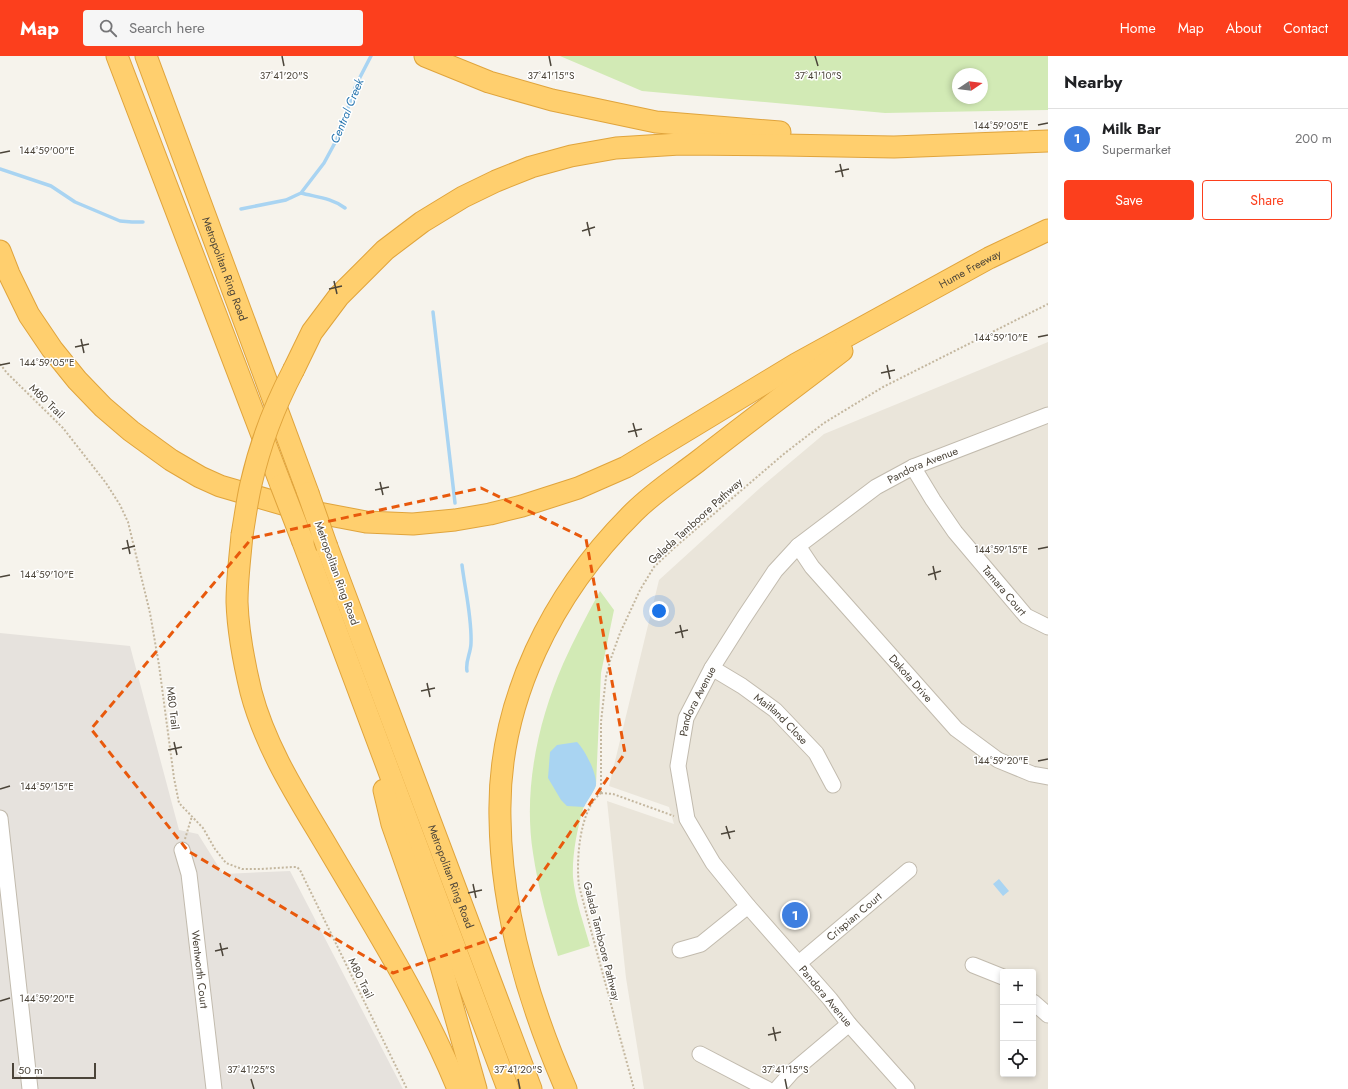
<!DOCTYPE html>
<html lang="en">
<head>
<meta charset="utf-8">
<style>
  body { margin:0; font-family:Jost,sans-serif; background:#f6f6f6; color:#202124 }
  .controls { position:absolute; right:12px; bottom:12px; display:grid; overflow:hidden; border-radius:4px; box-shadow:0 2px 6px #0003 }
  .controls button { width:36px; height:36px; display:grid; place-items:center; padding:0; border:0; border-bottom:1px solid #e0e0e0; background:#fff; color:#202124; font:20px sans-serif }
  .compass { position:absolute; left:952px; top:12px; width:36px; height:36px; border-radius:50%; background:#fff; box-shadow:0 2px 6px #0003; rotate:77deg }
  .scale { position:absolute; left:12px; bottom:10px; width:84px; box-sizing:border-box; padding-left:4px; border:2px solid #4b4439; border-top:0; font-size:11px; line-height:14px; white-space:nowrap; color:#4b4439; -webkit-text-stroke:3px #fff; paint-order:stroke }
  .you { position:absolute; left:659px; top:555px; width:14px; height:14px; margin:-10px; border:3px solid #fff; border-radius:50%; background:#1a73e8; box-shadow:0 0 0 6px #1a73e833 }
  .badge { display:grid; place-items:center; width:26px; height:26px; border-radius:50%; background:#fc3f1d; color:#fff; font-size:13px; font-weight:700 }
  .pin { position:absolute; translate:-50% -50%; border:2px solid #fff; box-shadow:0 1px 4px #0006 }
  .list { margin:0; padding:0; list-style:none }
  h2 { display:flex; justify-content:space-between; align-items:center; height:52px; margin:0; padding:0 16px; font-size:17px }
  h2 small { font-size:13px; font-weight:400; color:#757577 }
  .list li { display:grid; grid-template-columns:26px 1fr auto; gap:12px; align-items:center; box-sizing:border-box; height:60px; padding:0 16px; border-top:1px solid #e0e0e0 }
  .list b { display:block; font-size:15px; white-space:nowrap }
  .list p { margin:0; font-size:13px; white-space:nowrap; color:#757577 }
  .list em { font-size:13px; font-style:normal; color:#757577 }
  .actions { display:flex; gap:8px; padding:12px 16px }
  .actions a { flex:1; padding:9px 0; border:1px solid #fc3f1d; border-radius:4px; text-align:center; font-size:14px; color:#fc3f1d }
  .actions .main { background:#fc3f1d; color:#fff }
  .icon { flex:none; width:22px; height:22px; fill:none; stroke:currentColor; stroke-width:2; stroke-linecap:round; stroke-linejoin:round }
  .map { position:relative; flex:none; width:1048px; height:1033px; overflow:hidden }
  header { display:flex; align-items:center; gap:24px; box-sizing:border-box; height:56px; padding:0 20px; background:#fc3f1d; color:#fff }
  header strong { font-size:19px }
  nav { display:flex; gap:22px; margin-inline-start:auto; font-size:14px }
  .search { width:280px; height:36px; background:#f6f6f6; display:flex; align-items:center; gap:10px; box-sizing:border-box; padding:0 14px; border-radius:4px; color:#757577; font-size:15px }
  main { display:flex }
  aside { flex:1; background:#fff }
  .map>svg:first-child { display:block }
</style>
</head>
<body>
<header>
<strong>Map</strong>
<div class="search"><svg class="icon" aria-label="search" viewBox="0 0 24 24"><circle cx="10" cy="10" r="6"/><path d="M15 15l6 6"/></svg>Search here</div>
<nav><a>Home</a><a>Map</a><a>About</a><a>Contact</a></nav>
</header>
<main>
<div class="map">
<svg width="1048" height="1033" viewBox="0 0 1048 1033">
  <rect width="100%" height="100%" fill="#f6f3ec"/>
  <path fill="#eae5da" fill-rule="evenodd" d="M1048,286V1033H644L626,922L607,745L674,768L669,751L609,730L659,524L760,432L824,378ZM1003,916H1033V1018H1003Z"/>
  <path fill="#e6e2dd" d="M0,577L130,590L179,774L198,778L223,818L290,815L403,1033H0Z"/>
  <path fill="#d2eab5" fill-rule="evenodd" d="M560,0H1048V54L885,57L642,35ZM958,18H982V42H958Z
    M600,535L614,554L601,617L596,729C593,738 586,744 583,753C577,774 572,799 573,821C575,844 584,868 590,890L558,900C548,866 538,832 533,797C523,734 538,665 563,608C574,583 587,559 600,535Z"/>
  <path fill="#a9d4f2" d="M577,686C585,694 597,717 596,729C595,734 587,745 584,751L567,750L561,744L548,722L550,696L557,689Z
    M999,823L1009,835L1003,840L993,828Z"/>
  <g fill="none" stroke-linecap="round" stroke-linejoin="round">
    <path stroke="#a9d4f2" stroke-width="3.5" d="M0,113L51,130L75,146L120,165L132,166H143
      M301,137C316,141 332,142 345,152
      M241,153L286,144L301,137L324,107L337,83L356,29L371,0
      M433,256L455,447
      M462,509C465,534 472,561 471,587C471,597 465,605 467,615"/>
    <defs>
      <g id="minor">
        <path id="s1" d="M913,411L933,444L955,476L1026,560L1048,571"/>
        <path id="s2" d="M798,490L812,511L956,673L998,704L1032,718L1048,721"/>
        <path id="s3" d="M712,612L742,630L775,654L816,697L833,729"/>
        <path d="M0,762L30,1033"/>
        <path id="s4" d="M182,794L189,818L214,1033"/>
        <path d="M680,894L701,888L748,850"/>
        <path id="s5" d="M799,907L909,814"/>
        <path d="M973,909L1003,921"/>
        <path d="M1033,946L1048,959"/>
        <path d="M700,998L767,1033"/>
        <path d="M777,1033L792,1016L849,968"/>
        <path id="s6" d="M907,1033L849,968L830,943L748,850L713,807L687,763L678,710L686,662L712,612L743,563L775,515L798,490L876,431L913,411L1048,359"/>
      </g>
      <g id="highway">
        <path d="M117,0L281,429"/>
        <path id="s7" d="M146,0L308,437"/>
        <path d="M425,0L489,26L552,44L656,66L780,76"/>
        <path id="s8" d="M0,195L9,218L29,259L52,293L77,324L103,351L131,375L171,404L200,421L220,430L303,454L366,466L413,468L455,464L490,458L522,450L578,432L626,411L796,308L989,202L1048,174"/>
        <path d="M294,313L312,276L339,240L385,194L422,166L463,141L496,125L531,111L571,100L616,92L680,88L783,89L894,91L1048,85"/>
        <path d="M242,479C240,501 237,524 237,546C238,576 244,607 251,636C266,693 299,743 328,792C374,870 424,949 458,1033"/>
        <path d="M303,486L508,1033"/>
        <path id="s9" d="M327,491L531,1033"/>
        <path d="M384,734L392,768L438,899L476,1033"/>
        <path d="M566,1033C529,948 501,854 500,762C497,645 553,536 634,456C653,437 676,422 697,406C745,368 794,332 842,295"/>
      </g>
    </defs>
    <use href="#minor" stroke="#c2bbae" stroke-width="17"/>
    <use href="#highway" stroke="#e0a43c" stroke-width="23"/>
    <path stroke="#c4b79f" stroke-width="2" stroke-dasharray="2 2" stroke-linecap="butt" d="M0,308L7,317L63,372L106,427L120,449L128,466L150,557L159,609L174,722L179,747L203,772L215,793L226,807L242,813H260L293,811H297L300,814L407,1033
      M601,737V666L606,621L610,605L620,577L640,534L654,511L674,492L785,397L824,367L883,331L1048,248
      M601,737C579,754 576,805 579,830L634,1033
      M601,737L613,738L674,760
      M185,783L192,760"/>
    <use href="#minor" stroke="#fff" stroke-width="15"/>
    <use href="#highway" stroke="#ffcf6e" stroke-width="21"/>
    <defs>
      <path id="highway-bridge" d="M281,429L303,486
        M308,437L327,491
        M242,479C245,462 247,445 251,428C260,388 275,349 294,313"/>
    </defs>
    <use href="#highway-bridge" stroke="#e0a43c" stroke-width="23" stroke-linecap="butt"/>
    <use href="#highway-bridge" stroke="#ffcf6e" stroke-width="21"/>
  </g>
  <path fill="none" stroke="#e8590c" stroke-width="3" stroke-dasharray="8 5" stroke-linejoin="round" d="M481,432L586,483L625,697L498,881L393,917L188,795L91,673L252,482Z"/>
  <path fill="none" stroke="#4b4439" stroke-width="1.5" d="M282,0L284,10M549,0L551,10M815,0L818,10M1038,69L1048,67M0,97L10,95M840,108L843,121M835,116L849,113M587,166L590,180M582,175L595,171M334,225L337,238M329,233L342,230M1038,281L1048,279M81,283L84,297M75,291L89,288M0,309L10,307M887,309L890,323M881,317L895,314M633,367L637,381M628,376L642,373M380,426L383,439M375,434L389,431M127,484L130,498M122,493L135,490M1038,493L1048,491M933,510L936,524M928,519L941,515M0,521L10,519M680,569L683,582M675,577L688,574M427,627L430,641M421,635L435,632M174,686L177,699M168,694L182,691M1038,705L1048,703M0,733L10,730M726,770L730,783M721,778L735,775M473,828L476,842M468,837L482,834M220,887L223,900M215,895L228,892M0,945L10,942M773,971L776,985M768,979L781,976M251,1023L254,1033M518,1023L520,1033M785,1023L787,1033"/>
  <g text-anchor="middle" dominant-baseline="central" stroke-width="3" stroke-linejoin="round" paint-order="stroke">
    <g font-size="11" fill="#4b4439" stroke="#fff">
      <text stroke="none"><textPath href="#s8" startOffset="1147">Hume Freeway</textPath></text>
      <text stroke="none"><textPath href="#s7" startOffset="227">Metropolitan Ring Road</textPath></text>
      <text transform="translate(47 345) rotate(44)">M80 Trail</text>
      <text stroke="none"><textPath href="#s6" startOffset="807">Pandora Avenue</textPath></text>
      <text transform="translate(695 465) rotate(-42)">Galada Tamboore Pathway</text>
      <text transform="translate(337 517) rotate(70)">Metropolitan Ring Road</text>
      <text stroke="none"><textPath href="#s1" startOffset="154">Tamara Court</textPath></text>
      <text stroke="none"><textPath href="#s2" startOffset="174">Dakota Drive</textPath></text>
      <text stroke="none"><textPath href="#s6" startOffset="471">Pandora Avenue</textPath></text>
      <text transform="translate(173 652) rotate(83)">M80 Trail</text>
      <text stroke="none"><textPath href="#s3" startOffset="86">Maitland Close</textPath></text>
      <text stroke="none"><textPath href="#s9" startOffset="352">Metropolitan Ring Road</textPath></text>
      <text stroke="none"><textPath href="#s5" startOffset="72">Crispian Court</textPath></text>
      <text transform="translate(602 885) rotate(76)">Galada Tamboore Pathway</text>
      <text stroke="none"><textPath href="#s4" startOffset="121">Wentworth Court</textPath></text>
      <text transform="translate(361 922) rotate(64)">M80 Trail</text>
      <text transform="translate(826 940) rotate(50)">Pandora Avenue</text>
    </g>
    <g font-size="12" font-style="italic" fill="#2e7ab2" stroke="#fff">
      <text transform="translate(347 55) rotate(-68)">Central Creek</text>
    </g>
  </g>
  <g font-size="10" text-anchor="middle" fill="#4b4439" stroke="#fff" stroke-width="3" stroke-linejoin="round" paint-order="stroke">
    <text x="818" y="23">37°41'10"S</text>
    <text x="284" y="23">37°41'20"S</text>
    <text x="551" y="23">37°41'15"S</text>
    <text x="1001" y="73">144°59'05"E</text>
    <text x="47" y="98">144°59'00"E</text>
    <text x="1001" y="285">144°59'10"E</text>
    <text x="47" y="310">144°59'05"E</text>
    <text x="1001" y="497">144°59'15"E</text>
    <text x="47" y="522">144°59'10"E</text>
    <text x="1001" y="708">144°59'20"E</text>
    <text x="47" y="734">144°59'15"E</text>
    <text x="47" y="946">144°59'20"E</text>
    <text x="251" y="1017">37°41'25"S</text>
    <text x="518" y="1017">37°41'20"S</text>
    <text x="785" y="1017">37°41'15"S</text>
  </g>
</svg>
<div class="controls">
<button>+</button>
<button>−</button>
<button><svg class="icon" aria-label="locate" viewBox="0 0 24 24"><circle cx="12" cy="12" r="6"/><path d="M12 2v4M12 18v4M2 12h4M18 12h4"/></svg></button>
</div>
<svg class="compass" viewBox="-18 -18 36 36"><path d="M0-13l5 13h-10z" fill="#e53935"/><path d="M0 13l5-13h-10z" fill="#757577"/></svg>
<div class="scale">50 m</div>
<div class="you"></div>
<div class="pin badge" style="left:795px;top:859px;background:#3f7fe0">1</div>
</div>
<aside>
<h2>Nearby<small></small></h2>
<ul class="list">
<li><span class="badge" style="background:#3f7fe0">1</span><div><b>Milk Bar</b><p>Supermarket</p></div><em>200 m</em></li>
</ul>
<div class="actions"><a class="main">Save</a><a>Share</a></div>
</aside>
</main>
</body>
</html>
